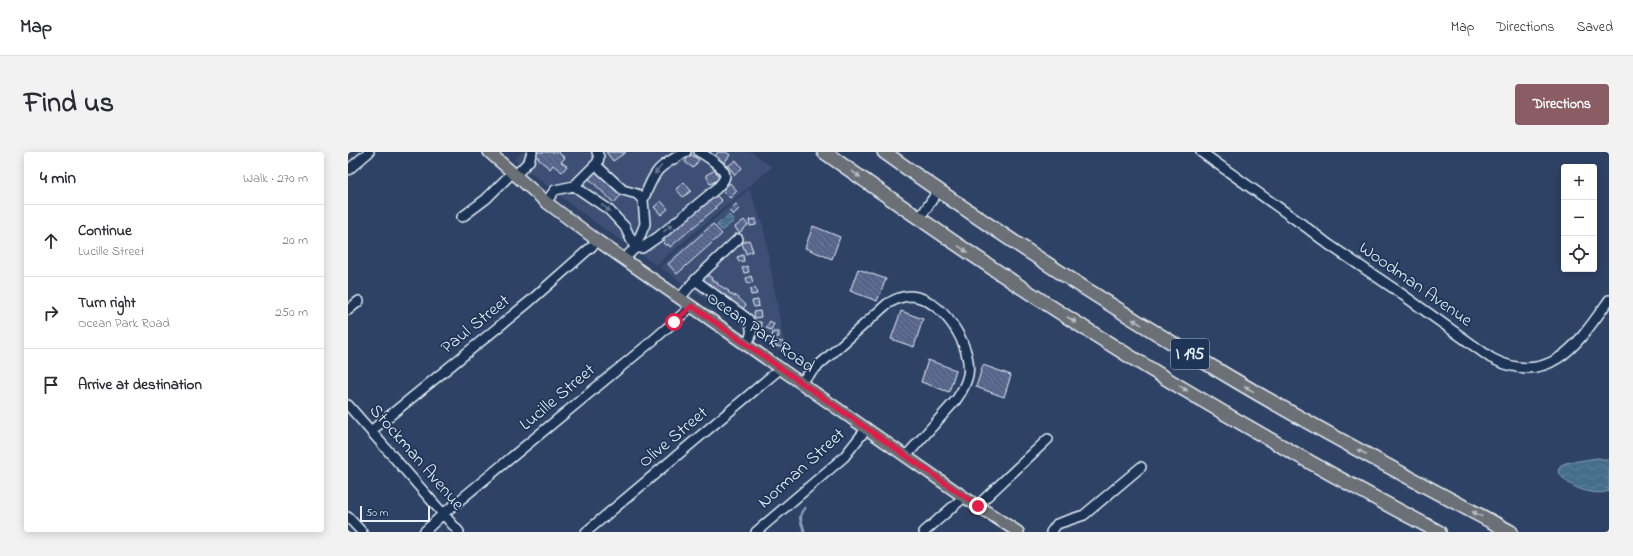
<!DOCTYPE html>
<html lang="en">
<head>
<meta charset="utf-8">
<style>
  body { margin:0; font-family:"Indie Flower",sans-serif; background:#f2f2f3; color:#2b2b33 }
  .controls { position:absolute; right:12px; top:12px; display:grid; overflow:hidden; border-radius:4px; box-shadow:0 2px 10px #0003 }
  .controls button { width:36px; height:36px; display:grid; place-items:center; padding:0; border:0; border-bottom:1px solid #e1e1e2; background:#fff; color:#2b2b33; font:20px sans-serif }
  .scale { position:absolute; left:12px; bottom:10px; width:70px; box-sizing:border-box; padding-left:4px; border:2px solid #e8f1f8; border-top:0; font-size:11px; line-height:14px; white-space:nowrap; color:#e8f1f8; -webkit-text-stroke:3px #1d3557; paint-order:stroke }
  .stop { position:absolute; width:12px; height:12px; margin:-9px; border:3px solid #e11d48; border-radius:50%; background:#fff }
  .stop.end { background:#e11d48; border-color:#fff; box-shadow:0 1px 4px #0008 }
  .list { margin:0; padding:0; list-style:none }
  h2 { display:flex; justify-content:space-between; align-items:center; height:52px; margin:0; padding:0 16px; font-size:17px }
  h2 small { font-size:13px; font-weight:400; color:#7c7c81 }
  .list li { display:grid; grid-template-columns:26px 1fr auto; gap:12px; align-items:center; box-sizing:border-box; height:72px; padding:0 16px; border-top:1px solid #e1e1e2 }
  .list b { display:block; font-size:15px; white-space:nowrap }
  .list p { margin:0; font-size:13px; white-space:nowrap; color:#7c7c81 }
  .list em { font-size:13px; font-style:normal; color:#7c7c81 }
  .icon { flex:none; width:22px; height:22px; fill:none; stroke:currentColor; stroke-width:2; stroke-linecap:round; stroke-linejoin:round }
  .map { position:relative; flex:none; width:1261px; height:380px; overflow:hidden; border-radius:4px }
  header { display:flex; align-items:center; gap:24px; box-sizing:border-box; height:56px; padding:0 20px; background:#fff; border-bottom:1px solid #e1e1e2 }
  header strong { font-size:19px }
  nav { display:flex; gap:22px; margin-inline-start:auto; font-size:14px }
  .intro { display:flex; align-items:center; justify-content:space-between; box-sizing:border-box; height:96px; padding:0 24px }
  h1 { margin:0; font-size:28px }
  .button { padding:10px 18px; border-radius:4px; background:#8a5d65; color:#fff; font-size:14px; font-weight:700 }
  main { display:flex; gap:24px; padding:0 24px }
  aside { flex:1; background:#fff; border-radius:4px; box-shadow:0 2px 10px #0003 }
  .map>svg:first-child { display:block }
</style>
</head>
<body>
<header>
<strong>Map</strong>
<nav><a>Map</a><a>Directions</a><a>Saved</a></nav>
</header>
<div class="intro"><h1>Find us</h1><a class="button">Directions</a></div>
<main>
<aside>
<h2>4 min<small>Walk · 270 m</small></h2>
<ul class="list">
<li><svg class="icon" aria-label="ahead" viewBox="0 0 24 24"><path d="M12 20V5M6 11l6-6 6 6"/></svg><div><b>Continue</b><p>Lucille Street</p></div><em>20 m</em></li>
<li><svg class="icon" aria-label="right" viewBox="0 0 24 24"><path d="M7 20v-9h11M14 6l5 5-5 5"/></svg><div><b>Turn right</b><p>Ocean Park Road</p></div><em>250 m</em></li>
<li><svg class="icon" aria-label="arrive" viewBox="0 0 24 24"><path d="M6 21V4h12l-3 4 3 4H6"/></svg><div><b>Arrive at destination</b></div></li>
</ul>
</aside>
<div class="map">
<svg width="1261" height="380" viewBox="0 0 1261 380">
  <defs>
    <pattern id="water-waves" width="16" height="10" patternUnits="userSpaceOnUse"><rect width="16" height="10" fill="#446e8b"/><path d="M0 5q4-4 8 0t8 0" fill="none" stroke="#5f839c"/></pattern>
    <pattern id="building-back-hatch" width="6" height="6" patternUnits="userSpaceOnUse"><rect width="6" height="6" fill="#57648a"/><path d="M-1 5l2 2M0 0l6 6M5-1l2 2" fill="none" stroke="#6f7b9b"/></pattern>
  </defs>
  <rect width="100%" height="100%" fill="#2e4266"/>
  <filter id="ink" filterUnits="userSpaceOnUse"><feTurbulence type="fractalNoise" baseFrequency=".025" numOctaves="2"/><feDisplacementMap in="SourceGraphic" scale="8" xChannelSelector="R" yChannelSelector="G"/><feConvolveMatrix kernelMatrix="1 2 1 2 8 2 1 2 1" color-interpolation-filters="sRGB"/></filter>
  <g filter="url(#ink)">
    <path fill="#3d4f74" d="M174,0H404L424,15L308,113L237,63L166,8Z
      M401,37L415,73L438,203L312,115Z"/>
    <path fill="url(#water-waves)" stroke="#86a2b7" d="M381,63L386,69L374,78L369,73Z
      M1249,306L1261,308V339C1245,345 1218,335 1210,319L1213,313L1218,311Z"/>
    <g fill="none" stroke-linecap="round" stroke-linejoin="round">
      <path stroke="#86a2b7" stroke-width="3" d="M456,380C455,369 448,367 457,356"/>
    </g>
    <path fill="url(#building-back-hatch)" stroke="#e8f1f8" d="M188,0H212L211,1L217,6L213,10L219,14L214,20L205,13L202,17L190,7L191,6L186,2Z
      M258,0H278L265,9Z
      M370,0H378L382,3L376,11L367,4Z
      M342,2L351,8L345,16L337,10Z
      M388,8L394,16L387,23L380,14Z
      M247,18L273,43L266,51L240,26Z
      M367,18L372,27L362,32L358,23Z
      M336,30L343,39L335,45L328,37Z
      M382,31L389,39L382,46L374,38Z
      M367,42L374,49L367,55L368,56L322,95L320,92L318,94L315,91L317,89L314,85Z
      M313,49L320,57L313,63L306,55Z
      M388,52L392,56L385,63L381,59Z
      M408,67V73L402,74L401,68Z
      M396,68L400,73L391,81L387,75Z
      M365,72L374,82L329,122L320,112Z
      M465,74L492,85L484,107L457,96Z
      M401,88L405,99L398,102L394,91Z
      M395,103L396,109L391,110L389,105Z
      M399,114L401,120L396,121L394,116Z
      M510,117L538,127L529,149L502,139Z
      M359,123L364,126L363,128L370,131L369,132L381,139L380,140L387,145V143L398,153L393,159L353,131Z
      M403,124L405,130L400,132L398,126Z
      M407,136L409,142L403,143L402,137Z
      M410,148L411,154L406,155L404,149Z
      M412,159L413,165L407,166L406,160Z
      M553,159L575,167L566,195L543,187Z
      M422,169L426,172L423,178L418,176Z
      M407,170H413L414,175H408Z
      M425,180H431V185H424Z
      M428,189L435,190L434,195L427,194Z
      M580,208L608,218L601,240L573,230Z
      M635,213L663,223L656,245L628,235Z"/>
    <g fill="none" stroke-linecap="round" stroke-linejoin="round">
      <defs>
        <path id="minor" d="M853,0L958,75L980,92L1048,138L1143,206C1202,237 1231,190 1261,148
          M248,13L275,38L289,42L295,48L297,72L287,96L276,107
          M0,18L21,0
          M167,24L181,9L184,0
          M226,34L260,57L277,75L287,96H294L310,85L368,37C372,33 377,28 377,23C377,16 357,3 351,0
          M295,48C308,17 308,16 338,0
          M198,50L207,38L226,34L250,10L251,5L249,0
          M114,65L138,47L164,21
          M571,67L590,39
          M347,128L390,87
          M332,146L347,128L400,167C405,176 405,184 398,192
          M0,158L11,149
          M452,230L539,152C546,148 553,144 562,144C593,145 625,193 620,223C618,232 613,241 608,248L558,304
          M0,253L111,380
          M23,279L181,150L250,89
          M630,353L700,287
          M0,365L14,380
          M76,380L95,362L303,190L344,154
          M238,380L433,216
          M408,380L496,305L519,276
          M576,380L616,345
          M703,380L709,372L736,363L793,315"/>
        <path id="major" d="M141,0L198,50L250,89L616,345L670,380"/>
        <path id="highway" d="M476,0C563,61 649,121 738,177C853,250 971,317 1091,380
          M536,0C652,83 771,161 895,233C983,285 1073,332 1163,380"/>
      </defs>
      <use href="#minor" stroke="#e8f1f8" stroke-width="12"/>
      <use href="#major" stroke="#e8f1f8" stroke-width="14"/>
      <use href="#highway" stroke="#e8f1f8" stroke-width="16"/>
      <use href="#minor" stroke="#1d3557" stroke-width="9"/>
      <use href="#major" stroke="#6a7074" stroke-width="11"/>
      <use href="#highway" stroke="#6a7074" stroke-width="13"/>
    </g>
    <defs><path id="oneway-solid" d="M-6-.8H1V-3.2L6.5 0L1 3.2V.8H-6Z"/></defs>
    <g fill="#64778f">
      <use href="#oneway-solid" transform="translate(310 18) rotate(129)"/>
      <use href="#oneway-solid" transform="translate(258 56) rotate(38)"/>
      <use href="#oneway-solid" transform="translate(320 76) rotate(-40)"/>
    </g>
    <g fill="#b6bdc3">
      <use href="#oneway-solid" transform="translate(508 22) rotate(35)"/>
      <use href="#oneway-solid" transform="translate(615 97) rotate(34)"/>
      <use href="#oneway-solid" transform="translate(724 168) rotate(33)"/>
      <use href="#oneway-solid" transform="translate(789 170) rotate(-149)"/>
      <use href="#oneway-solid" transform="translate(835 236) rotate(32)"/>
      <use href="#oneway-solid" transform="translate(901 237) rotate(-151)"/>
      <use href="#oneway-solid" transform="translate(1014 300) rotate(-152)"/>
      <use href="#oneway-solid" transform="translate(1129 362) rotate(-152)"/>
    </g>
  </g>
  <g fill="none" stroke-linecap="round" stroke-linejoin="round" filter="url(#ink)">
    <path stroke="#e11d48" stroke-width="5" d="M326,170L344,154L630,354"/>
  </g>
  <g text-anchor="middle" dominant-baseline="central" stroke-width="3.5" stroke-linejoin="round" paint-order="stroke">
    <rect fill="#1d3557" stroke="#abb9c8" stroke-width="1" x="823" y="187" width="38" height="30" rx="3"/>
    <g font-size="17" font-weight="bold" fill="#e8f1f8">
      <text x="842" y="202">I 195</text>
    </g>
    <g font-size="18" fill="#e8f1f8" stroke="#1d3557">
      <text transform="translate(1067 133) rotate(35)">Woodman Avenue</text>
      <text transform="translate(128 173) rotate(-39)">Paul Street</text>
      <text transform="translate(412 181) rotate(35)">Ocean Park Road</text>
      <text transform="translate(210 246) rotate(-40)">Lucille Street</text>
      <text transform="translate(326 286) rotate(-40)">Olive Street</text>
      <text transform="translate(68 306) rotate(49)">Stockman Avenue</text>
      <text transform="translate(454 317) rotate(-42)">Norman Street</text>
    </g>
  </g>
</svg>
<div class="controls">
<button>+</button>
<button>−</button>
<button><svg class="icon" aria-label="locate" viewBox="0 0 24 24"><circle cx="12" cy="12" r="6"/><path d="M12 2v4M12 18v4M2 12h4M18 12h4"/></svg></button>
</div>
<div class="scale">50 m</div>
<div class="stop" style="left:326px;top:170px"></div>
<div class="stop end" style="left:630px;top:354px"></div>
</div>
</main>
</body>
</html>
